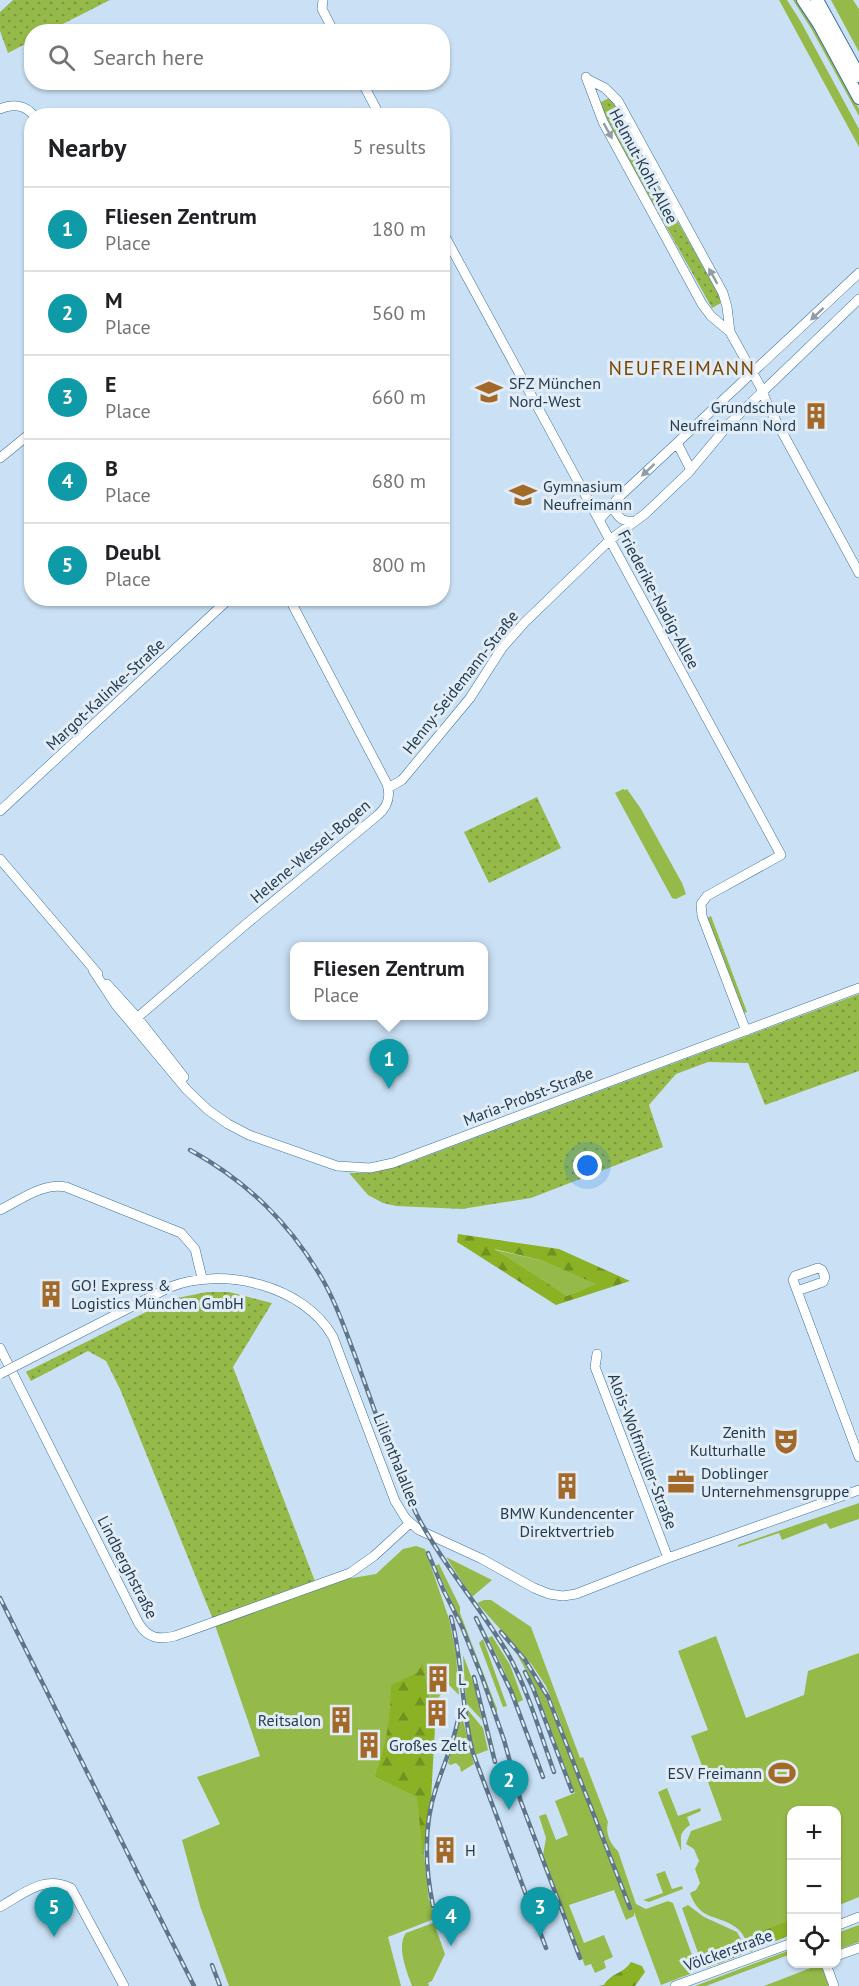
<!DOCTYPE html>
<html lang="en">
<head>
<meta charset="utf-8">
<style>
  body { margin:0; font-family:"PT Sans",sans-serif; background:#f6f6f6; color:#202124 }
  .controls { position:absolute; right:18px; bottom:18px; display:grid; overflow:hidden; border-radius:12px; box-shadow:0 2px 4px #0004 }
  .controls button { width:54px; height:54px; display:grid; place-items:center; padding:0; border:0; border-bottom:2px solid #e0e0e0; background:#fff; color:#202124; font:30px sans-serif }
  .you { position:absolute; left:588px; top:1166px; width:21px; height:21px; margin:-15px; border:4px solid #fff; border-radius:50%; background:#1a73e8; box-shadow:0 0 0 9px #1a73e833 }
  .badge { display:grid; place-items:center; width:39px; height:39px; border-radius:50%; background:#0b8043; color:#fff; font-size:20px; font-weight:700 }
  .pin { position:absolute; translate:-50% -50px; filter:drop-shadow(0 2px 3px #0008) }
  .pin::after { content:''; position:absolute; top:32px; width:21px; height:18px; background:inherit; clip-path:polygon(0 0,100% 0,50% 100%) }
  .popup { position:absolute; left:290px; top:942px; width:198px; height:78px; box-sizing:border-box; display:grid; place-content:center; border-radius:12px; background:#fff; filter:drop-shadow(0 2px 4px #0005); font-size:20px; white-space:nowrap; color:#757577 }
  .popup b { font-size:22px; color:#202124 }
  .popup::after { content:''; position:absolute; left:50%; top:100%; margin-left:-12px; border:12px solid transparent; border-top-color:#fff }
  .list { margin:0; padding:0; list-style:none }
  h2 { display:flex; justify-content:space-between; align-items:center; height:78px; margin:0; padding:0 24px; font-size:26px }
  h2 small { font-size:20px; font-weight:400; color:#757577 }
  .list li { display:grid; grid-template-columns:39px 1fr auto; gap:18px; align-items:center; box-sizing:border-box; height:84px; padding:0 24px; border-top:2px solid #e0e0e0 }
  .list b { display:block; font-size:22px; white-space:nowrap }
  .list p { margin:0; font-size:20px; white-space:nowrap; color:#757577 }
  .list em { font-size:20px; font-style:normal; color:#757577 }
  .icon { flex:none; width:33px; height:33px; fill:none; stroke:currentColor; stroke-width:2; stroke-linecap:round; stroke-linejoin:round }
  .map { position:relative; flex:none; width:859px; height:1986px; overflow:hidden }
  .search { position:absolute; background:#fff; box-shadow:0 2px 4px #0004; left:24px; top:24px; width:426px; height:66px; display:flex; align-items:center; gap:15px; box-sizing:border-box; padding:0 21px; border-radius:24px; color:#757577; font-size:22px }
  .panel { position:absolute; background:#fff; box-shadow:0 2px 4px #0004; left:24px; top:108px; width:426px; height:498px; border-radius:24px }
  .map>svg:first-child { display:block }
</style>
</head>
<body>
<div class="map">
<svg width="859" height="1986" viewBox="0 0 859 1986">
  <defs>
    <pattern id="forest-firs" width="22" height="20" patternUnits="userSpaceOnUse" patternTransform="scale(1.5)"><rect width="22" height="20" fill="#8ab224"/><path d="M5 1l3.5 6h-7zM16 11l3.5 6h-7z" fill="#709221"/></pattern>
    <pattern id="park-dots" width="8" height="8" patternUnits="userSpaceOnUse" patternTransform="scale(1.5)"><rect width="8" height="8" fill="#96ba49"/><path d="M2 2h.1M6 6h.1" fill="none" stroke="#7a983f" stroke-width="1.8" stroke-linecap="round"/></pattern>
  </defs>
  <rect width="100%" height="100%" fill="#cae1f5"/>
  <path fill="#96ba49" d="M779,0H787L801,22L859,129V147Z
    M793,0H798L825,43L859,109V116L812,30Z
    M831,0H853L859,9V52Z
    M623,789L625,790L627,789L641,809L682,883L686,894L676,899L672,898L615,793Z
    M711,916L747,1012L743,1013L707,918Z
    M491,1249L540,1260L597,1284L567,1296Z
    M859,1503V1519L830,1529L826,1523L782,1540L779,1533L738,1547V1545Z
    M416,1546L425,1549L449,1619L456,1654L459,1695L447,1683L438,1699H430L423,1664L391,1716L386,1745L374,1777L418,1797L429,1901L431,1900L434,1919L388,1937L401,1986H229L200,1906L182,1840L220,1824L197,1777L260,1756L214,1622L316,1584L376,1574L403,1549Z
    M446,1557L492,1580L472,1597Z
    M439,1564L460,1607V1613L497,1709V1714L471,1643L435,1566Z
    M484,1600H491L531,1627L580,1758L583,1757L608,1822C605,1832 610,1844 618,1851L636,1904L646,1909L668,1901L673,1903L696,1966L690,1969V1974L661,1985L634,1912V1916L626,1920L614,1890L569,1905L584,1943L604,1935L613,1957L604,1961L606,1968L595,1973L591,1964L585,1966L543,1855L546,1838L539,1816L546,1814L556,1840L568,1835L555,1801L575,1793L534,1685L518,1656L519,1655L544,1694L559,1728L562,1726L546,1686L532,1665L477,1603Z
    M492,1636L510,1665L523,1700L517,1703L503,1668L488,1638Z
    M716,1636L746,1718L804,1695L808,1671L859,1653V1897L837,1906L836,1810H792L791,1926L754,1942L756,1949L751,1952C747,1944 745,1936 739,1930C720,1913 700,1923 690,1893L696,1890L700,1883L695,1869L699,1861L694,1849L686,1844L691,1831L722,1820L691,1736L708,1730L678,1651Z
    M483,1639L507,1706L503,1707L479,1643Z
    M463,1655L474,1684L482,1720L466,1703Z
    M467,1709L483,1728L488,1750L475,1755L467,1719Z
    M461,1712L474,1764L461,1772L460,1767L456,1763L450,1765L448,1763Z
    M667,1788L678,1816L700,1808L701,1811L687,1817L690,1825C677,1834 682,1839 681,1851L658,1792Z
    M665,1871L672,1889L682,1886L683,1889L649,1902L643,1900L663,1893L656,1874Z
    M688,1905L704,1917L737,1932L748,1952L706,1968L702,1964L682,1908Z
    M441,1920L443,1927L436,1929L445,1954L432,1981L428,1983L429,1986H412C407,1972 396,1946 406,1933Z
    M859,1925V1942L837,1950V1953V1933Z
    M790,1950L791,1954L706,1986H695Z
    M821,1964L829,1986H764Z"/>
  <path fill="url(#forest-firs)" fill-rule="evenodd" d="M458,1234L559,1249L630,1281L556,1305L457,1242ZM494,1249L540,1260L596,1284L567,1296Z
    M423,1663L435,1727L431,1800L423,1856L417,1797L374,1777C387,1743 390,1722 391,1685L417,1673Z
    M791,1920V1935L760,1947L755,1934Z
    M740,1941L745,1953L718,1964L712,1957L714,1948L724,1947Z
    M631,1962L642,1966L645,1972L635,1986H599L604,1985C611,1973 623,1974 631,1962Z"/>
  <path fill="url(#park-dots)" d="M13,0H110L49,31L32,32L31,41L8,53L0,31V12Z
    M609,98L613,102L665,199L654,206L600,106L601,102Z
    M669,206L719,295L721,303L712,308L658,212Z
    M537,797L561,848L489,883L464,832Z
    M859,994V1071L765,1105L748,1063L708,1062L676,1074L649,1105L663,1147L531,1198L462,1209L396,1206L383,1203L368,1195L349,1173H370L408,1163Z
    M207,1292H229L272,1303L233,1367L316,1584L214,1622L120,1389L106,1361L88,1351L31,1381L26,1372L172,1299Z"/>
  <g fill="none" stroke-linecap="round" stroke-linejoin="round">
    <defs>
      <path id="minor" d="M323,0L322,9L334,32
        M586,77L603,122L702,304L711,316L730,332L760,386L769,408L859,573
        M587,79L605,88L618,101L723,293L727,307L730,332
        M362,82L380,116
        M0,109C12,103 26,105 34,116
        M442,231L781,855L707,896L701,904L702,916L746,1031
        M677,443L691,470
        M0,458L32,432
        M616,501L614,510C620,520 624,522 635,521
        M600,519L619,497L859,273
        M388,788L402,780L470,698L502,648L525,622L611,539L645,514L688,473L729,424L859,299
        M0,811L230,598
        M0,859L98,974
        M93,970L116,1005L187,1090L208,1110L228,1124L249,1135L337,1166L370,1168L393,1163L859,988
        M107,984L137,1017L184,1077
        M131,1023L245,925L378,815C388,806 391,797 387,784L289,598
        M0,1210C19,1201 43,1182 66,1187L181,1233L195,1249L202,1278
        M797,1291L823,1282L825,1277L822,1270L818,1268L795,1276L793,1280L859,1457
        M0,1348L139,1624C148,1638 158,1640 175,1636L350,1573L374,1556L410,1523
        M597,1354L595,1367L668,1558
        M35,1356L170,1287C222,1266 304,1285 333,1337L395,1501L406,1519L419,1530L482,1559L534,1588L549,1594L563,1596L576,1594L668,1558L859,1490
        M0,1907C25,1893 43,1875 71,1888L124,1986
        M836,1926L859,1917
        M836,1956L859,1948
        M826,1964L834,1986
        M675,1986L792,1943"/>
      <path id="secondary" d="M803,0L819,24L859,98
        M817,0L859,76"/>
    </defs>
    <use href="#minor" stroke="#3b729e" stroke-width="10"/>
    <use href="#secondary" stroke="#3b729e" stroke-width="14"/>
    <use href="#minor" stroke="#fff" stroke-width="9"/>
    <use href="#secondary" stroke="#fff" stroke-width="12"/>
    <defs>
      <path id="rail" d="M190,1150C248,1182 291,1224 324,1282C338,1307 347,1335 357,1361C375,1412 393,1464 416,1513C441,1563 480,1606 508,1654C528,1690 540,1733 554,1772
        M428,1553L443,1589L462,1627L482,1677L504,1740L521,1802L580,1958
        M0,1598L194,1986
        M451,1617C463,1662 461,1708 473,1753L546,1948
        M476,1618L511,1691L543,1777
        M501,1632L525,1660L548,1697L630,1908
        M525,1672L533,1688L572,1791
        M474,1677L495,1762
        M433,1906C425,1867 423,1827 436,1788C445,1761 456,1737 460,1708
        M212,1965L220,1986"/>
    </defs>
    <use href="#rail" stroke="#5e7689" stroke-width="4.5"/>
    <use href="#rail" stroke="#e1ecf7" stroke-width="2" stroke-dasharray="7" stroke-linecap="butt"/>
    <defs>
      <path id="minor-bridge" d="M0,1374L35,1356"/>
    </defs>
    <use href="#minor-bridge" stroke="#3b729e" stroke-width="10" stroke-linecap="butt"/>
    <use href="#minor-bridge" stroke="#fff" stroke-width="9"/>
  </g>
  <defs><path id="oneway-solid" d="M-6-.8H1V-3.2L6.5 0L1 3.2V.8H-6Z" transform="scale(1.5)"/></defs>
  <g fill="#919da6">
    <use href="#oneway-solid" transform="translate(608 131) rotate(61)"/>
    <use href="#oneway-solid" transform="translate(713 276) rotate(-119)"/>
    <use href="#oneway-solid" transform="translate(817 314) rotate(137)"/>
    <use href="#oneway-solid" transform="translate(648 470) rotate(137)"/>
  </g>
  <defs>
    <symbol id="school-bare" viewBox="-9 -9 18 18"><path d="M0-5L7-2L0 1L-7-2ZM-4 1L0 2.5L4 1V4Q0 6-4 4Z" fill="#a36928" stroke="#e1ecf7" stroke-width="2.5" paint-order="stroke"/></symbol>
    <symbol id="building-bare" viewBox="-9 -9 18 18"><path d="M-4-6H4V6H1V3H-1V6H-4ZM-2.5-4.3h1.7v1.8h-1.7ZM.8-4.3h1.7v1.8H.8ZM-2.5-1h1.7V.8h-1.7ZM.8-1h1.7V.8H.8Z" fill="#a36928" stroke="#e1ecf7" stroke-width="2.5" paint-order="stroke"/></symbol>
    <symbol id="theatre-bare" viewBox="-9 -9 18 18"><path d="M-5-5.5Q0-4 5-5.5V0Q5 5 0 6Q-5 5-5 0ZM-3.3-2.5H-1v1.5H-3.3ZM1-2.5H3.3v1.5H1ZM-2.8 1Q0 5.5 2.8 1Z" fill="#a36928" stroke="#e1ecf7" stroke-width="2.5" paint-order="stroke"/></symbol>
    <symbol id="office-bare" viewBox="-9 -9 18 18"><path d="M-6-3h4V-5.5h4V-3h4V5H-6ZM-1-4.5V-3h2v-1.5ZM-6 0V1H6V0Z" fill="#a36928" stroke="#e1ecf7" stroke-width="2.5" paint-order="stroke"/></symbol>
    <symbol id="stadium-bare" viewBox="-9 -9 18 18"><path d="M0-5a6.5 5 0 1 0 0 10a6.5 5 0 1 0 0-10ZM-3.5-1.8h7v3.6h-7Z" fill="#a36928" stroke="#e1ecf7" stroke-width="2.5" paint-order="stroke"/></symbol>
  </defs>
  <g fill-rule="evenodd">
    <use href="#school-bare" x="470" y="373" width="38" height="38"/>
    <use href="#building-bare" x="797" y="397" width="38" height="38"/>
    <use href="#school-bare" x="504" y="476" width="38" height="38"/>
    <use href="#building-bare" x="32" y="1275" width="38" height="38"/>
    <use href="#theatre-bare" x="767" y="1422" width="38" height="38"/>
    <use href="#office-bare" x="662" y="1463" width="38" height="38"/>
    <use href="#building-bare" x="548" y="1467" width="38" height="38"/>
    <use href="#building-bare" x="419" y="1660" width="38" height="38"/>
    <use href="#building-bare" x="418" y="1694" width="38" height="38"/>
    <use href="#building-bare" x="322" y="1701" width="38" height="38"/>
    <use href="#building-bare" x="350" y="1726" width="38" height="38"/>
    <use href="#stadium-bare" x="763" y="1754" width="38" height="38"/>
    <use href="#building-bare" x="426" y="1831" width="38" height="38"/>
  </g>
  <g text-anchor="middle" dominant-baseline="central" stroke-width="6" stroke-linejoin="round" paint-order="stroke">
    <g font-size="16" fill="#233b4e" stroke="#e1ecf7">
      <text transform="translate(644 166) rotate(62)">Helmut-Kohl-Allee</text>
      <text transform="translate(659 599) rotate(62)">Friederike-Nadig-Allee</text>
      <text transform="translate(460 682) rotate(-52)">Henny-Seidemann-Straße</text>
      <text transform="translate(105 694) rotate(-43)">Margot-Kalinke-Straße</text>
      <text transform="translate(310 851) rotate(-40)">Helene-Wessel-Bogen</text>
      <text transform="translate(528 1096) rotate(-21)">Maria-Probst-Straße</text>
      <text transform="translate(643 1451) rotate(69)">Alois-Wolfmüller-Straße</text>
      <text transform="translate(397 1460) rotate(68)">Lilienthalallee</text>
      <text transform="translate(128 1567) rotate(63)">Lindberghstraße</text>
      <text transform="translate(728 1950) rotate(-20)">Völckerstraße</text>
    </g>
    <g font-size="16" fill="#233b4e" stroke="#e1ecf7" text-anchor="start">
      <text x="509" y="383">SFZ München<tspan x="509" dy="18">Nord-West</tspan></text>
      <text x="796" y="407" text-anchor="end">Grundschule<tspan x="796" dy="18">Neufreimann Nord</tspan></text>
      <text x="543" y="486">Gymnasium<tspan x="543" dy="18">Neufreimann</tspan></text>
      <text x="71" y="1285">GO! Express &amp;<tspan x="71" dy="18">Logistics München GmbH</tspan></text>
      <text x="766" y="1432" text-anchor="end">Zenith<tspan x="766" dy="18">Kulturhalle</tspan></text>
      <text x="701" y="1473">Doblinger<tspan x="701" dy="18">Unternehmensgruppe</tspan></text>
      <text x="567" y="1513" text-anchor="middle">BMW Kundencenter<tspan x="567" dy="18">Direktvertrieb</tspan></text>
      <text x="458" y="1679">L</text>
      <text x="457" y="1713">K</text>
      <text x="321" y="1720" text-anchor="end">Reitsalon</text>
      <text x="389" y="1745">Großes Zelt</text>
      <text x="762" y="1773" text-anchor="end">ESV Freimann</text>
      <text x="465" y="1850">H</text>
    </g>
    <g font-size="20" letter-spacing="1.5" fill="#794600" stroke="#e1ecf7">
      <text x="682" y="368">NEUFREIMANN</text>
    </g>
  </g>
</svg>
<div class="controls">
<button>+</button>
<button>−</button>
<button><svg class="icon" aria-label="locate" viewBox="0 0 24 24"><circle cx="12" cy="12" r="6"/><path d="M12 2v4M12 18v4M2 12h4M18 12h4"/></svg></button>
</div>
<div class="you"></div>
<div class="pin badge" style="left:389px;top:1089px;background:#0f9aa8">1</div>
<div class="popup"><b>Fliesen Zentrum</b>Place</div>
<div class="pin badge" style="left:509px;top:1810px;background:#0f9aa8">2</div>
<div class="pin badge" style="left:540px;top:1937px;background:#0f9aa8">3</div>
<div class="pin badge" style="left:451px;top:1946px;background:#0f9aa8">4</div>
<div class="pin badge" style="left:54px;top:1937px;background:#0f9aa8">5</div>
<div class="search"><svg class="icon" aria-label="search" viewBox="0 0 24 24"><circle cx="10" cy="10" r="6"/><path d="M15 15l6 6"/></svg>Search here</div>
<section class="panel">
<h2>Nearby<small>5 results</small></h2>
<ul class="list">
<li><span class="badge" style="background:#0f9aa8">1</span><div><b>Fliesen Zentrum</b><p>Place</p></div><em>180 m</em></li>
<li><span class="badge" style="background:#0f9aa8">2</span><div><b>M</b><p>Place</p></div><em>560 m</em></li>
<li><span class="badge" style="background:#0f9aa8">3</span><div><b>E</b><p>Place</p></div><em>660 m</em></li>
<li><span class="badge" style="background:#0f9aa8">4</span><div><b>B</b><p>Place</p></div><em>680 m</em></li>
<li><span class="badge" style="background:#0f9aa8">5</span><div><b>Deubl</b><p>Place</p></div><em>800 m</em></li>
</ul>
</section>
</div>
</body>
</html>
